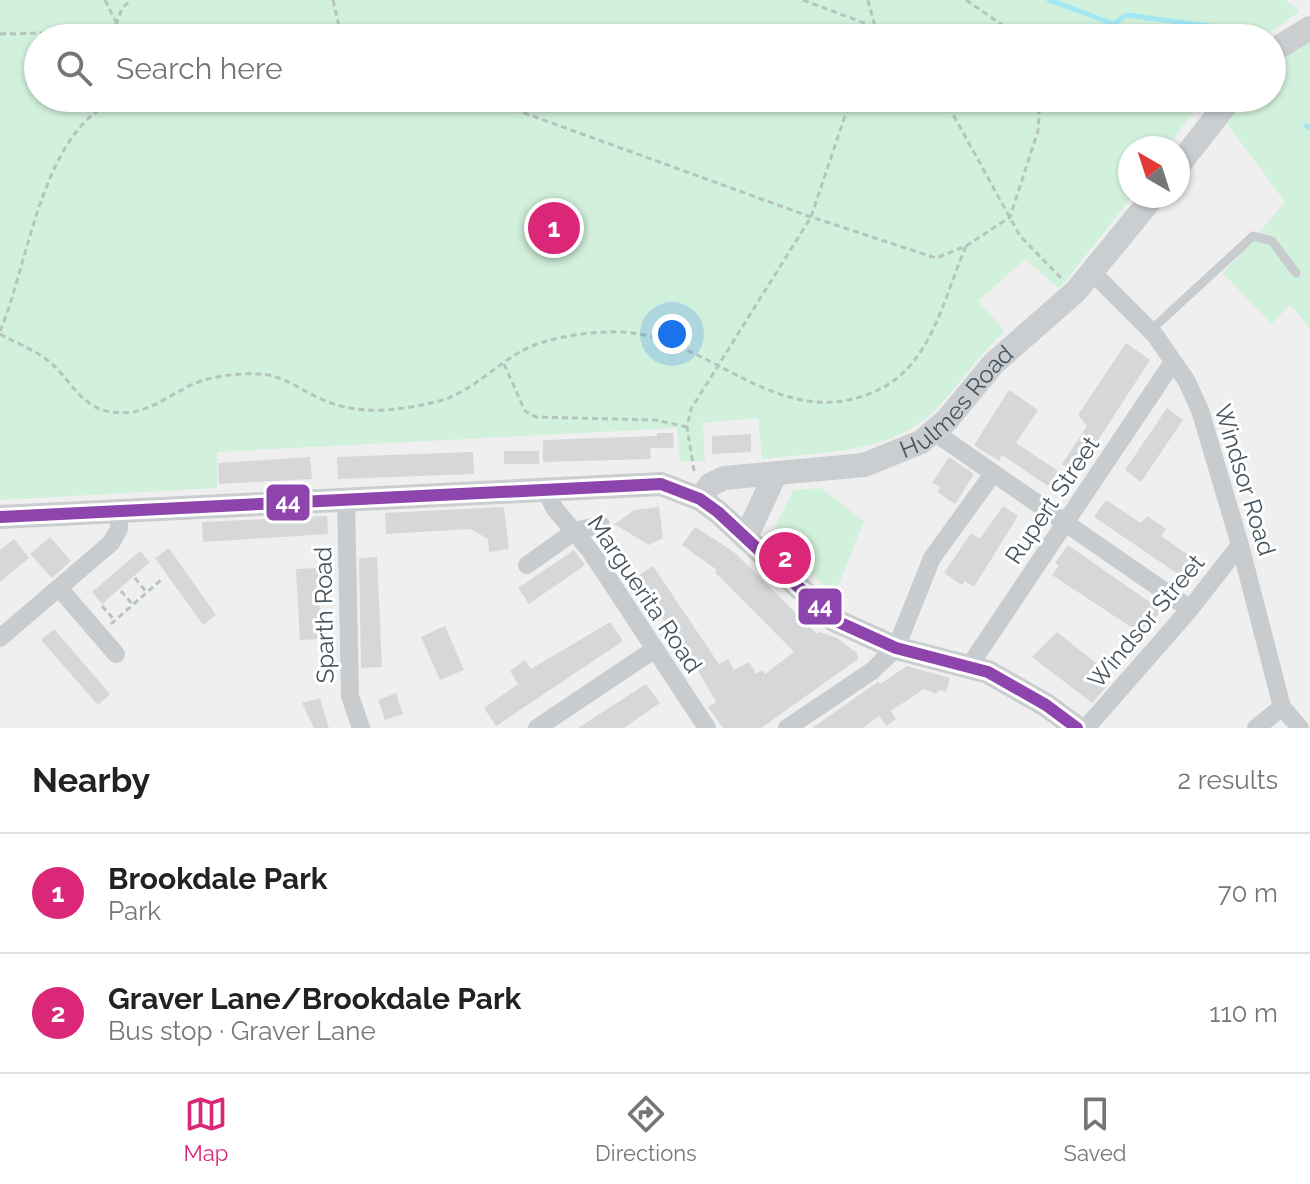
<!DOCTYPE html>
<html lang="en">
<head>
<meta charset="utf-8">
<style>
  body { margin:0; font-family:Raleway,sans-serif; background:#f6f6f6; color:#222 }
  .compass { position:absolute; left:1118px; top:136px; width:72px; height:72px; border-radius:50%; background:#fff; box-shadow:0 2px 6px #0004; rotate:321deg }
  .you { position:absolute; left:672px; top:334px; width:28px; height:28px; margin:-20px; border:6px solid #fff; border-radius:50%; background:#1a73e8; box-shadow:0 0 0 12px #1a73e833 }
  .badge { display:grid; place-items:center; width:52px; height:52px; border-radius:50%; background:#db2777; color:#fff; font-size:26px; font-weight:700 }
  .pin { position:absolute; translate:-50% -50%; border:4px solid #fff; box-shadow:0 2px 8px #0006 }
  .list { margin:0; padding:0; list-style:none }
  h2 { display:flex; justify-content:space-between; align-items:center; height:104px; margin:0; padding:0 32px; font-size:34px }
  h2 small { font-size:26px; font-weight:400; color:#767676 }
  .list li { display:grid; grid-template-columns:52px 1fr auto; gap:24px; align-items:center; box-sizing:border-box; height:120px; padding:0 32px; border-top:2px solid #e0e0e0 }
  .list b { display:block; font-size:30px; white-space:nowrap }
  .list p { margin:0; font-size:26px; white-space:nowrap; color:#767676 }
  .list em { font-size:26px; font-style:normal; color:#767676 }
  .icon { flex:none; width:44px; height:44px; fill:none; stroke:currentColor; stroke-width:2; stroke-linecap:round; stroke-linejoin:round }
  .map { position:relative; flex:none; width:1310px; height:728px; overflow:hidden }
  .search { position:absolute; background:#fff; box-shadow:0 2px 6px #0004; left:24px; right:24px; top:24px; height:88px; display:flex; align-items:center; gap:20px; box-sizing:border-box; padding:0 28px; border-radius:44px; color:#767676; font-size:30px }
  .sheet { height:344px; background:#fff }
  nav { display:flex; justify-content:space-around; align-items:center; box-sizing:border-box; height:112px; border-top:2px solid #e0e0e0; background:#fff; font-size:22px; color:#767676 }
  nav a { display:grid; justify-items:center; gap:4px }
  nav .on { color:#db2777 }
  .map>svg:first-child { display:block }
</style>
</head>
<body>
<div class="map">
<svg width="1310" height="728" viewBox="0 0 1310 728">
  <rect width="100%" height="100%" fill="#f0efef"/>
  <path fill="#d2f1dc" d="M0,0H1285L1300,11L1262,38H38V98H1203L1167,148H1130V196H1133L1059,289L1025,259L978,301L1005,331C980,354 963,380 940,405C896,454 823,452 762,459L758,418L703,423L705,461L680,462L677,428L217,452V488L0,500Z
    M1310,38V328L1290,305L1271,324L1223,273L1285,202L1225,121L1245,98H1272V67L1287,51Z
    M821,488L864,521L834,596L772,533L793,490Z"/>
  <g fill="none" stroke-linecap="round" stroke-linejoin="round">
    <path stroke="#a2e7f2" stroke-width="5" d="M1049,0L1114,24L1126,15L1210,26
      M1306,126L1310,128"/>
  </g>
  <path fill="#d6d7d8" d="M1126,343L1150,360L1076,474L1062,464L1087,426L1078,415Z
    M1009,390L1038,410L1016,443L1058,471L1048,486L1002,455L999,461L974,445Z
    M1167,408L1183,420L1141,482L1125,470Z
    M657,433H673L674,448H650L651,459L543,462V440L657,436Z
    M751,434V452L712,454V436Z
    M504,451H539V464H504Z
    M473,452L474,474L338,479L337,457Z
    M310,457L312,479L219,484L218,463Z
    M949,457L974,474L955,504L937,492L940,487L932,483Z
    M1106,500L1141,523L1147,516L1166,529L1161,536L1194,559L1181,576L1094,517Z
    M1003,506L1018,516L974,587L965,581L962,585L944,573L971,533L980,539Z
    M504,507L509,549L489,552L488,539L470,529L386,534L385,513Z
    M659,507L663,538L649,545L614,524L635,510Z
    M327,516L328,534L203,542L202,522Z
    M695,527L734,552L817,634L820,632L837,638L857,653L858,659L761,728H723L708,707L716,702L696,667L634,578L653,566L719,664L728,659L734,670L749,662L756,674L762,670L765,674L794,652L715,572L717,570L682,545Z
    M50,537L71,561L52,578L30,554Z
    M14,539L29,558L0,582V550Z
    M1068,545L1161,610L1149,627L1146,625L1140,633L1052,575L1059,566L1055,563Z
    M169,548L216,615L203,625L155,558Z
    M574,550L585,565L529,604L518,588Z
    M140,551L150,562L102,604L92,592Z
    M377,557L382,667L361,668L359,558Z
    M318,568L321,639L300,640L296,569Z
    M610,622L623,641L496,726L484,708L518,684L510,671L525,660L531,669Z
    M445,626L464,670L440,680L421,637Z
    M54,629L110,694L98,705L41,640Z
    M1057,632L1109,673L1102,680L1108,685L1092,703L1032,657Z
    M907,666L950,678L946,692L939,690L936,694L924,689L891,711L896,719L886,726L879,716L863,728H812L878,682L880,684Z
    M646,684L660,703L624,728H578Z
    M396,693L403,714L385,720L378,700Z
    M320,698L329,728H314L302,703Z"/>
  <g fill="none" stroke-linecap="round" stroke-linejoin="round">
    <path stroke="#b6c4bf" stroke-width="3" stroke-dasharray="6 4" stroke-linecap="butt" d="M105,0L124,38
      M333,0L339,26L349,38
      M803,0L875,27L887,38
      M868,0L875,27L872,38
      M966,0L1021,38
      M116,25L122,8L129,2
      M0,34L47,33L78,38
      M944,98L1020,236L1061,278
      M966,246L1010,217L1038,131L1040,98
      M0,331C30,262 42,121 124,98
      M0,334C14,342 30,348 43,357C68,373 78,407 111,412C143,417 163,399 189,386C205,378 225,375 242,374C279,371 291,385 321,399C358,416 400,411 439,401C475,391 499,360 532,346C557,336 595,331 622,332C709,337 773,428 866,395C931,373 942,301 966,246L936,258L811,217L483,98
      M504,364L525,411L536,417L655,420L687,427
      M694,471L687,427L691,409L811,217L851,98
      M135,578L147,593
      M121,591L133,605
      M102,606L115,621
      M111,624L162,579"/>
    <path stroke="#c8ccce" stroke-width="9" d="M1151,330L1253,236L1272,241L1296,273"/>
    <path stroke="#c8ccce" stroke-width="18" d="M1093,273L1155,335L1186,380L1200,410L1240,545L1282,707L1300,728
      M934,432L1190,609
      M544,487L555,509L591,552L707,728
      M346,499L350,696L361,728
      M527,565L575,531L601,525
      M60,589L116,654
      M0,638L111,543L119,529V511
      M970,665L1173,362
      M537,728L655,649
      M787,728L872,671L896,648L932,558L992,475
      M1086,728L1190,609L1240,545
      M1256,728L1282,707"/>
    <g stroke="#caced1" stroke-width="24">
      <path d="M1272,51L1310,28"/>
      <path d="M1178,166L1231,98"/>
      <path id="s1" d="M700,499L710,485L724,478L864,465L921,442L947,420L994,363L1076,291L1154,196"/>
      <path d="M0,517L661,484L700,499L718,512L834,620L896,648L988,672L1046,705L1077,728"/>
      <path d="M746,537L775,475"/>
    </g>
    <defs>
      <path id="bus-1" d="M0,517L661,484L700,499L718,512L834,620L896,648L988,672L1046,705L1077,728"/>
    </defs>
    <use href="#bus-1" stroke="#fff" stroke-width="18"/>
    <use href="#bus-1" stroke="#8e44ad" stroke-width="12"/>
  </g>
  <g text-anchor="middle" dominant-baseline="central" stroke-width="6" stroke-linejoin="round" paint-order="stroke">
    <g font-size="24" fill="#45545e" stroke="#fff">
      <text stroke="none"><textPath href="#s1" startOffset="288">Hulmes Road</textPath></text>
      <text transform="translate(1245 480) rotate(73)">Windsor Road</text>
      <text transform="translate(1052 500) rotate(-56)">Rupert Street</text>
      <text transform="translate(645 594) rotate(56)">Marguerita Road</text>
      <text transform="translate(324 615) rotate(-91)">Sparth Road</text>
      <text transform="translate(1146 621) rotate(-50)">Windsor Street</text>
    </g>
  </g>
  <g stroke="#fff" stroke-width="3">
    <rect x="265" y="483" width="46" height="39" rx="8" fill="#8e44ad"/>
    <rect x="797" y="587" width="46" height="39" rx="8" fill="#8e44ad"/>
  </g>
  <g font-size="22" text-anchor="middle" font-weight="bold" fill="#fff">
    <text x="288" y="510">44</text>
    <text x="820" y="614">44</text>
  </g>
</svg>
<svg class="compass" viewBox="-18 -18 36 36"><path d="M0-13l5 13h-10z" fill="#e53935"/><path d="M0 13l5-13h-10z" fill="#767676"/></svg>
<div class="you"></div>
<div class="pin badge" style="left:554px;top:228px">1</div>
<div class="pin badge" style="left:785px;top:558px">2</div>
<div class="search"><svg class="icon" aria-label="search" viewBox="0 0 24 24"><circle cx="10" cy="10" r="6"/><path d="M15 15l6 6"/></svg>Search here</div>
</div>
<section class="sheet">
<h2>Nearby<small>2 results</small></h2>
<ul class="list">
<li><span class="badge">1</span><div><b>Brookdale Park</b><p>Park</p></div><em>70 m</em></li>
<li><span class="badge">2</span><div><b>Graver Lane/Brookdale Park</b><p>Bus stop · Graver Lane</p></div><em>110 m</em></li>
</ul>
</section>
<nav>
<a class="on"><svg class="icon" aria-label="map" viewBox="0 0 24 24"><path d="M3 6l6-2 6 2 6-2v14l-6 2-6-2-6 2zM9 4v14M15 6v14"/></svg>Map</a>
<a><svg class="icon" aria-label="directions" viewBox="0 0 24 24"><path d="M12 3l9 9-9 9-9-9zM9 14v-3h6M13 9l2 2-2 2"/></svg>Directions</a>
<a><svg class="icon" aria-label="saved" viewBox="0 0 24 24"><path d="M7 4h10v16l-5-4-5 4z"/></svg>Saved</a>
</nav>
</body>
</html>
